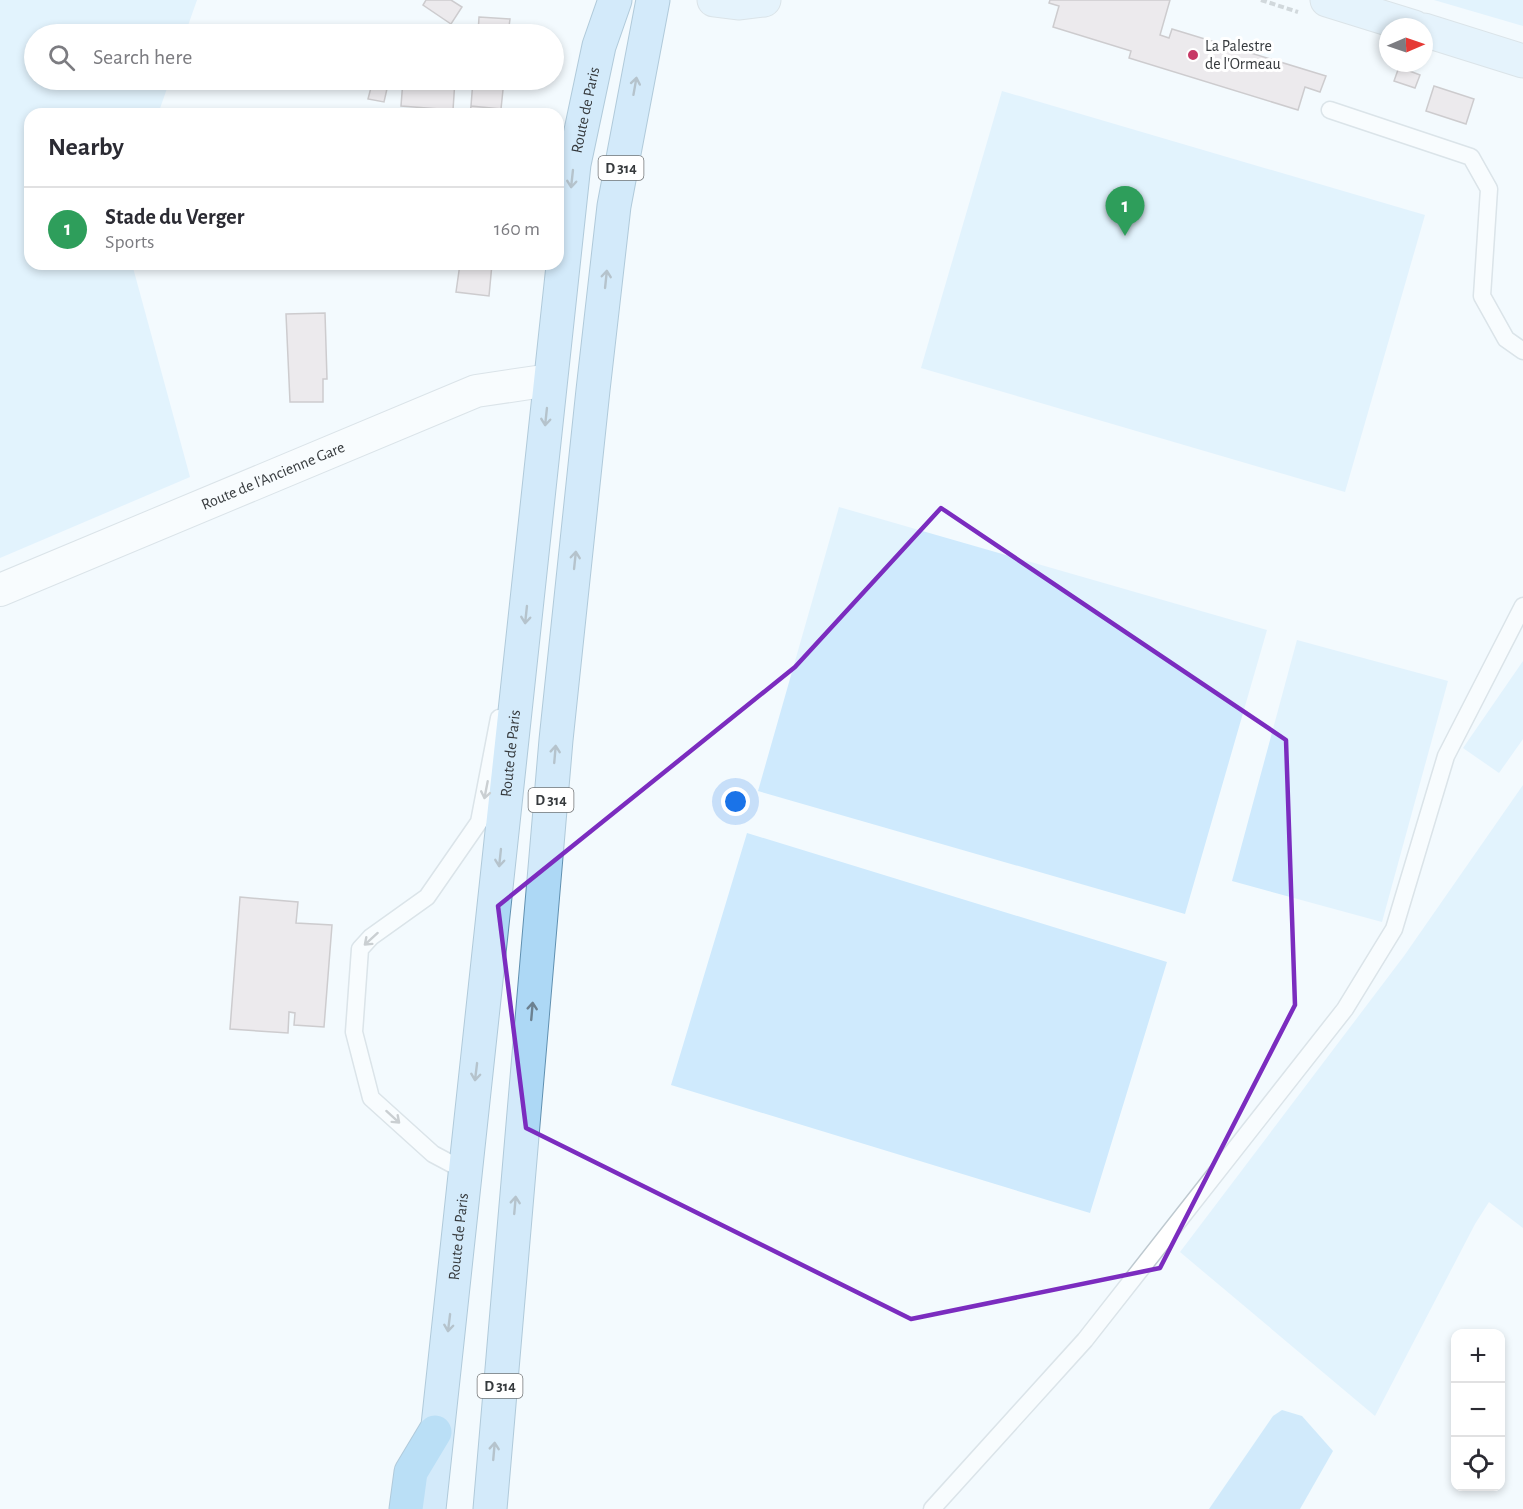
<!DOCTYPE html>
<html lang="en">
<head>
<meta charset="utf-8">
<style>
  body { margin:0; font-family:"Alegreya Sans",sans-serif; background:#f7f7f7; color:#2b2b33 }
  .controls { position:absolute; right:18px; bottom:18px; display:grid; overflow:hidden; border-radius:12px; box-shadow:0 3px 9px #0003 }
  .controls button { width:54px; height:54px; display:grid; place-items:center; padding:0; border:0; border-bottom:2px solid #e1e1e2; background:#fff; color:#2b2b33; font:30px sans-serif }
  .compass { position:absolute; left:1379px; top:18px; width:54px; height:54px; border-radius:50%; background:#fff; box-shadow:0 3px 9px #0003; rotate:88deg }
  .you { position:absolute; left:736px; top:802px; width:21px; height:21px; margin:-15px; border:4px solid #fff; border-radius:50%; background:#1a73e8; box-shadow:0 0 0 9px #1a73e833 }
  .badge { display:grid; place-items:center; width:39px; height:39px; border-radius:50%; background:#2563eb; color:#fff; font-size:20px; font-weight:700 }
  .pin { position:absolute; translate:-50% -50px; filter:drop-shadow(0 2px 3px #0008) }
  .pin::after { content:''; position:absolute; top:32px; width:21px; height:18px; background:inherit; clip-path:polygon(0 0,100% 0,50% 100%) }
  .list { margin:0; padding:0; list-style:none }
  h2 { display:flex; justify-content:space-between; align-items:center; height:78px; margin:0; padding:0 24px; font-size:26px }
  h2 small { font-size:20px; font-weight:400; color:#7c7c81 }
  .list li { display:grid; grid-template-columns:39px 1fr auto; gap:18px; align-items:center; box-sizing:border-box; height:84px; padding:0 24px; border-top:2px solid #e1e1e2 }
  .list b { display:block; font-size:22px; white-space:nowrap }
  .list p { margin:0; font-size:20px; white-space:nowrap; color:#7c7c81 }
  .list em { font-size:20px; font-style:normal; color:#7c7c81 }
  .icon { flex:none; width:33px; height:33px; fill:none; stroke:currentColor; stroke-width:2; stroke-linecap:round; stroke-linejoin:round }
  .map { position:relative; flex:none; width:1523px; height:1509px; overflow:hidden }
  .search { position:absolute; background:#fff; box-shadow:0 3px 9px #0003; left:24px; top:24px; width:540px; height:66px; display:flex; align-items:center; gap:15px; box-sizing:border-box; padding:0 21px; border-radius:33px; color:#7c7c81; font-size:22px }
  .panel { position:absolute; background:#fff; box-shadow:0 3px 9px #0003; left:24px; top:108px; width:540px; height:162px; border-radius:18px }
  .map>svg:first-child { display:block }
</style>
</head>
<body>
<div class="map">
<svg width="1523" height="1509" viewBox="0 0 1523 1509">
  <rect width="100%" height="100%" fill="#f3fafe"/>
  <path fill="#cfeafd" d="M0,0H197L185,34H34V80H170L158,114H30V264H132L190,477L0,558Z
    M1434,0H1523V26Z
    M1002,91L1425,215L1345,492L921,368Z
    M839,507L1267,630L1185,914L758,791Z
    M1297,640L1448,681L1382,922L1232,881Z
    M1523,661V739L1499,773L1463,748Z
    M1523,785V1228L1489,1202L1475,1224L1375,1416L1180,1252L1404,956Z
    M747,833L1167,962L1090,1213L671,1085Z"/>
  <path fill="#a8d8f9" d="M1282,1410L1302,1416L1333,1451L1300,1509H1209L1273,1416Z"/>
  <path fill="#e5d7da" stroke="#a09496" stroke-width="1.5" d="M426,0H451L462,7L451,24L423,5Z
    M1050,0H1170L1160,35L1169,38L1172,29L1326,76L1320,92L1305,87L1298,110L1129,58L1131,51L1053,27L1059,6L1049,3Z
    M479,17L510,19L508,34H478Z
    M1399,67L1420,75L1415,88L1394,81Z
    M373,80H389L384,102L368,99Z
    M403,80H455L453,110L401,106Z
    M473,80H504L501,109L471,106Z
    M1434,86L1474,99L1466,124L1426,111Z
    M471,106L501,109V114H470Z
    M460,264H492L489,296L456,292Z
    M325,313L327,379H323V402H290L286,314Z
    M240,897L298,902L296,923L332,925L324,1027L294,1025L295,1013L289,1012L288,1033L230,1029Z"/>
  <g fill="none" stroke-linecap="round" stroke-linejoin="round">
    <defs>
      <path id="lane" d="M1330,110L1471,157L1489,189L1482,296L1506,339L1523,351
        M465,1171L433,1154L371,1098L354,1032L360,949L371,937L427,897L479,822L499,718
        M932,1509L1085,1340L1345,1009L1394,929L1446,756L1523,606"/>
      <g id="street">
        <path id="s1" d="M0,590L476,391L550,380"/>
      </g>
      <path id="secondary" d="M714,0L738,3L764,0
        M1327,0L1414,27
        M1424,30L1523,61"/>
      <g id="primary">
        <path id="s2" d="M429,1509L574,164L599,46L615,0"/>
        <path d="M490,1509L556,740L593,390L614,206L653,0"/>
      </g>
      <path id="highway" d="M406,1509L411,1472L435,1432"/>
    </defs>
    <use href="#lane" stroke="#bec9d0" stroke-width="19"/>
    <use href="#street" stroke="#bec9d0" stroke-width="34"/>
    <use href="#secondary" stroke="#bec9d0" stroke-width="35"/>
    <use href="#primary" stroke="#6090b0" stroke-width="35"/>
    <use href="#highway" stroke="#6090b0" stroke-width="35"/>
    <path stroke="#a9afb3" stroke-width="4" stroke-dasharray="6 3" stroke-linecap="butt" d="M1261,0L1298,12"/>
    <use href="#lane" stroke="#fff" stroke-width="16"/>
    <use href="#street" stroke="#fff" stroke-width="32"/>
    <use href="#secondary" stroke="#d6ecfa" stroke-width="33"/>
    <use href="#primary" stroke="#add8f5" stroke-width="33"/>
    <use href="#highway" stroke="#76beee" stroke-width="33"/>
  </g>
  <defs><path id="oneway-shaft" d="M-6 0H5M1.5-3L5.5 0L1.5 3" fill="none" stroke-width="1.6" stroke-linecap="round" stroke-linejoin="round" transform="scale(1.5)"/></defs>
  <g stroke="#6c8190">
    <use href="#oneway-shaft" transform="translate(635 86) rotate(-80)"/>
    <use href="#oneway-shaft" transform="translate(572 179) rotate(96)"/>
    <use href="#oneway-shaft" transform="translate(606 279) rotate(-84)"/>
    <use href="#oneway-shaft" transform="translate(546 417) rotate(96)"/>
    <use href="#oneway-shaft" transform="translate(575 560) rotate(-84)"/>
    <use href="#oneway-shaft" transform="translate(526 615) rotate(96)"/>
    <use href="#oneway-shaft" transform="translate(555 754) rotate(-85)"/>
    <use href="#oneway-shaft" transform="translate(500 858) rotate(96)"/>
    <use href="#oneway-shaft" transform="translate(532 1011) rotate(-85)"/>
    <use href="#oneway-shaft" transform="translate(476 1072) rotate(97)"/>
    <use href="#oneway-shaft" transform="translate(515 1205) rotate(-85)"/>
    <use href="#oneway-shaft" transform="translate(449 1323) rotate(97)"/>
    <use href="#oneway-shaft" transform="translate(494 1451) rotate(-85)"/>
  </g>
  <g stroke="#9a9c9e">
    <use href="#oneway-shaft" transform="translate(486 790) rotate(101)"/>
    <use href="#oneway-shaft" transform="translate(371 939) rotate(138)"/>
    <use href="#oneway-shaft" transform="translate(393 1117) rotate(42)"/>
  </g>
  <path d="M0 0H1523V1509H0ZM941,508L1286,740L1295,1005L1160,1268L911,1319L526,1128L498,906L795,667Z" fill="#f3fafe" fill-opacity=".55" fill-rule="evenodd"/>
  <path fill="none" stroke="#7b2cbf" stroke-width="4.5" stroke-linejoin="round" d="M941,508L1286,740L1295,1005L1160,1268L911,1319L526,1128L498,906L795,667Z"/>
  <circle fill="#c73966" stroke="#fff" stroke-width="2" cx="1193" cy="55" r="6"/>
  <g text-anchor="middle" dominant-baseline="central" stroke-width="6" stroke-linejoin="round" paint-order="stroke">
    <g fill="#fff" stroke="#727577" stroke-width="1.5">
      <rect x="598.5" y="156" width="45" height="24" rx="4.5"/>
      <rect x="528.5" y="788" width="45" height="24" rx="4.5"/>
      <rect x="477.5" y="1374" width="45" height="24" rx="4.5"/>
    </g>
    <g font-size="15" font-weight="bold" fill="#363a3d">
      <text x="621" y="168">D 314</text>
      <text x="551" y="800">D 314</text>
      <text x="500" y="1386">D 314</text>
    </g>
    <g font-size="16" fill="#363a3d" stroke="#fff" text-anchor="start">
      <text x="1205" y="46">La Palestre<tspan x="1205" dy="18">de l'Ormeau</tspan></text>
    </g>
    <g font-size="16" fill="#363a3d" stroke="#fff">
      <text stroke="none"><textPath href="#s2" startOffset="1408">Route de Paris</textPath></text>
      <text stroke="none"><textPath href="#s1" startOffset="296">Route de l'Ancienne Gare</textPath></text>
      <text stroke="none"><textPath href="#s2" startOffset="760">Route de Paris</textPath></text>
      <text stroke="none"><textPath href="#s2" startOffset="274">Route de Paris</textPath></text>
    </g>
  </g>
</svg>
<div class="controls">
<button>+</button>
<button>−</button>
<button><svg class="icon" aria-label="locate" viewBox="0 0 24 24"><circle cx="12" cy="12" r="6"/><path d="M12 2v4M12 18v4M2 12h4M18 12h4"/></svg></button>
</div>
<svg class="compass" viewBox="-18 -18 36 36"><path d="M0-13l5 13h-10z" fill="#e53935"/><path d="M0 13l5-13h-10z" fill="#7c7c81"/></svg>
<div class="you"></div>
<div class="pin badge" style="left:1125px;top:236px;background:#2e9e5b">1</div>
<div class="search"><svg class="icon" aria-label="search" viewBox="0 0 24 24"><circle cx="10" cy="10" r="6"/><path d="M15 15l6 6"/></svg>Search here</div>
<section class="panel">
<h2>Nearby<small></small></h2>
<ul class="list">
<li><span class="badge" style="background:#2e9e5b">1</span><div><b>Stade du Verger</b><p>Sports</p></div><em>160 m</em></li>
</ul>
</section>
</div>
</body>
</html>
